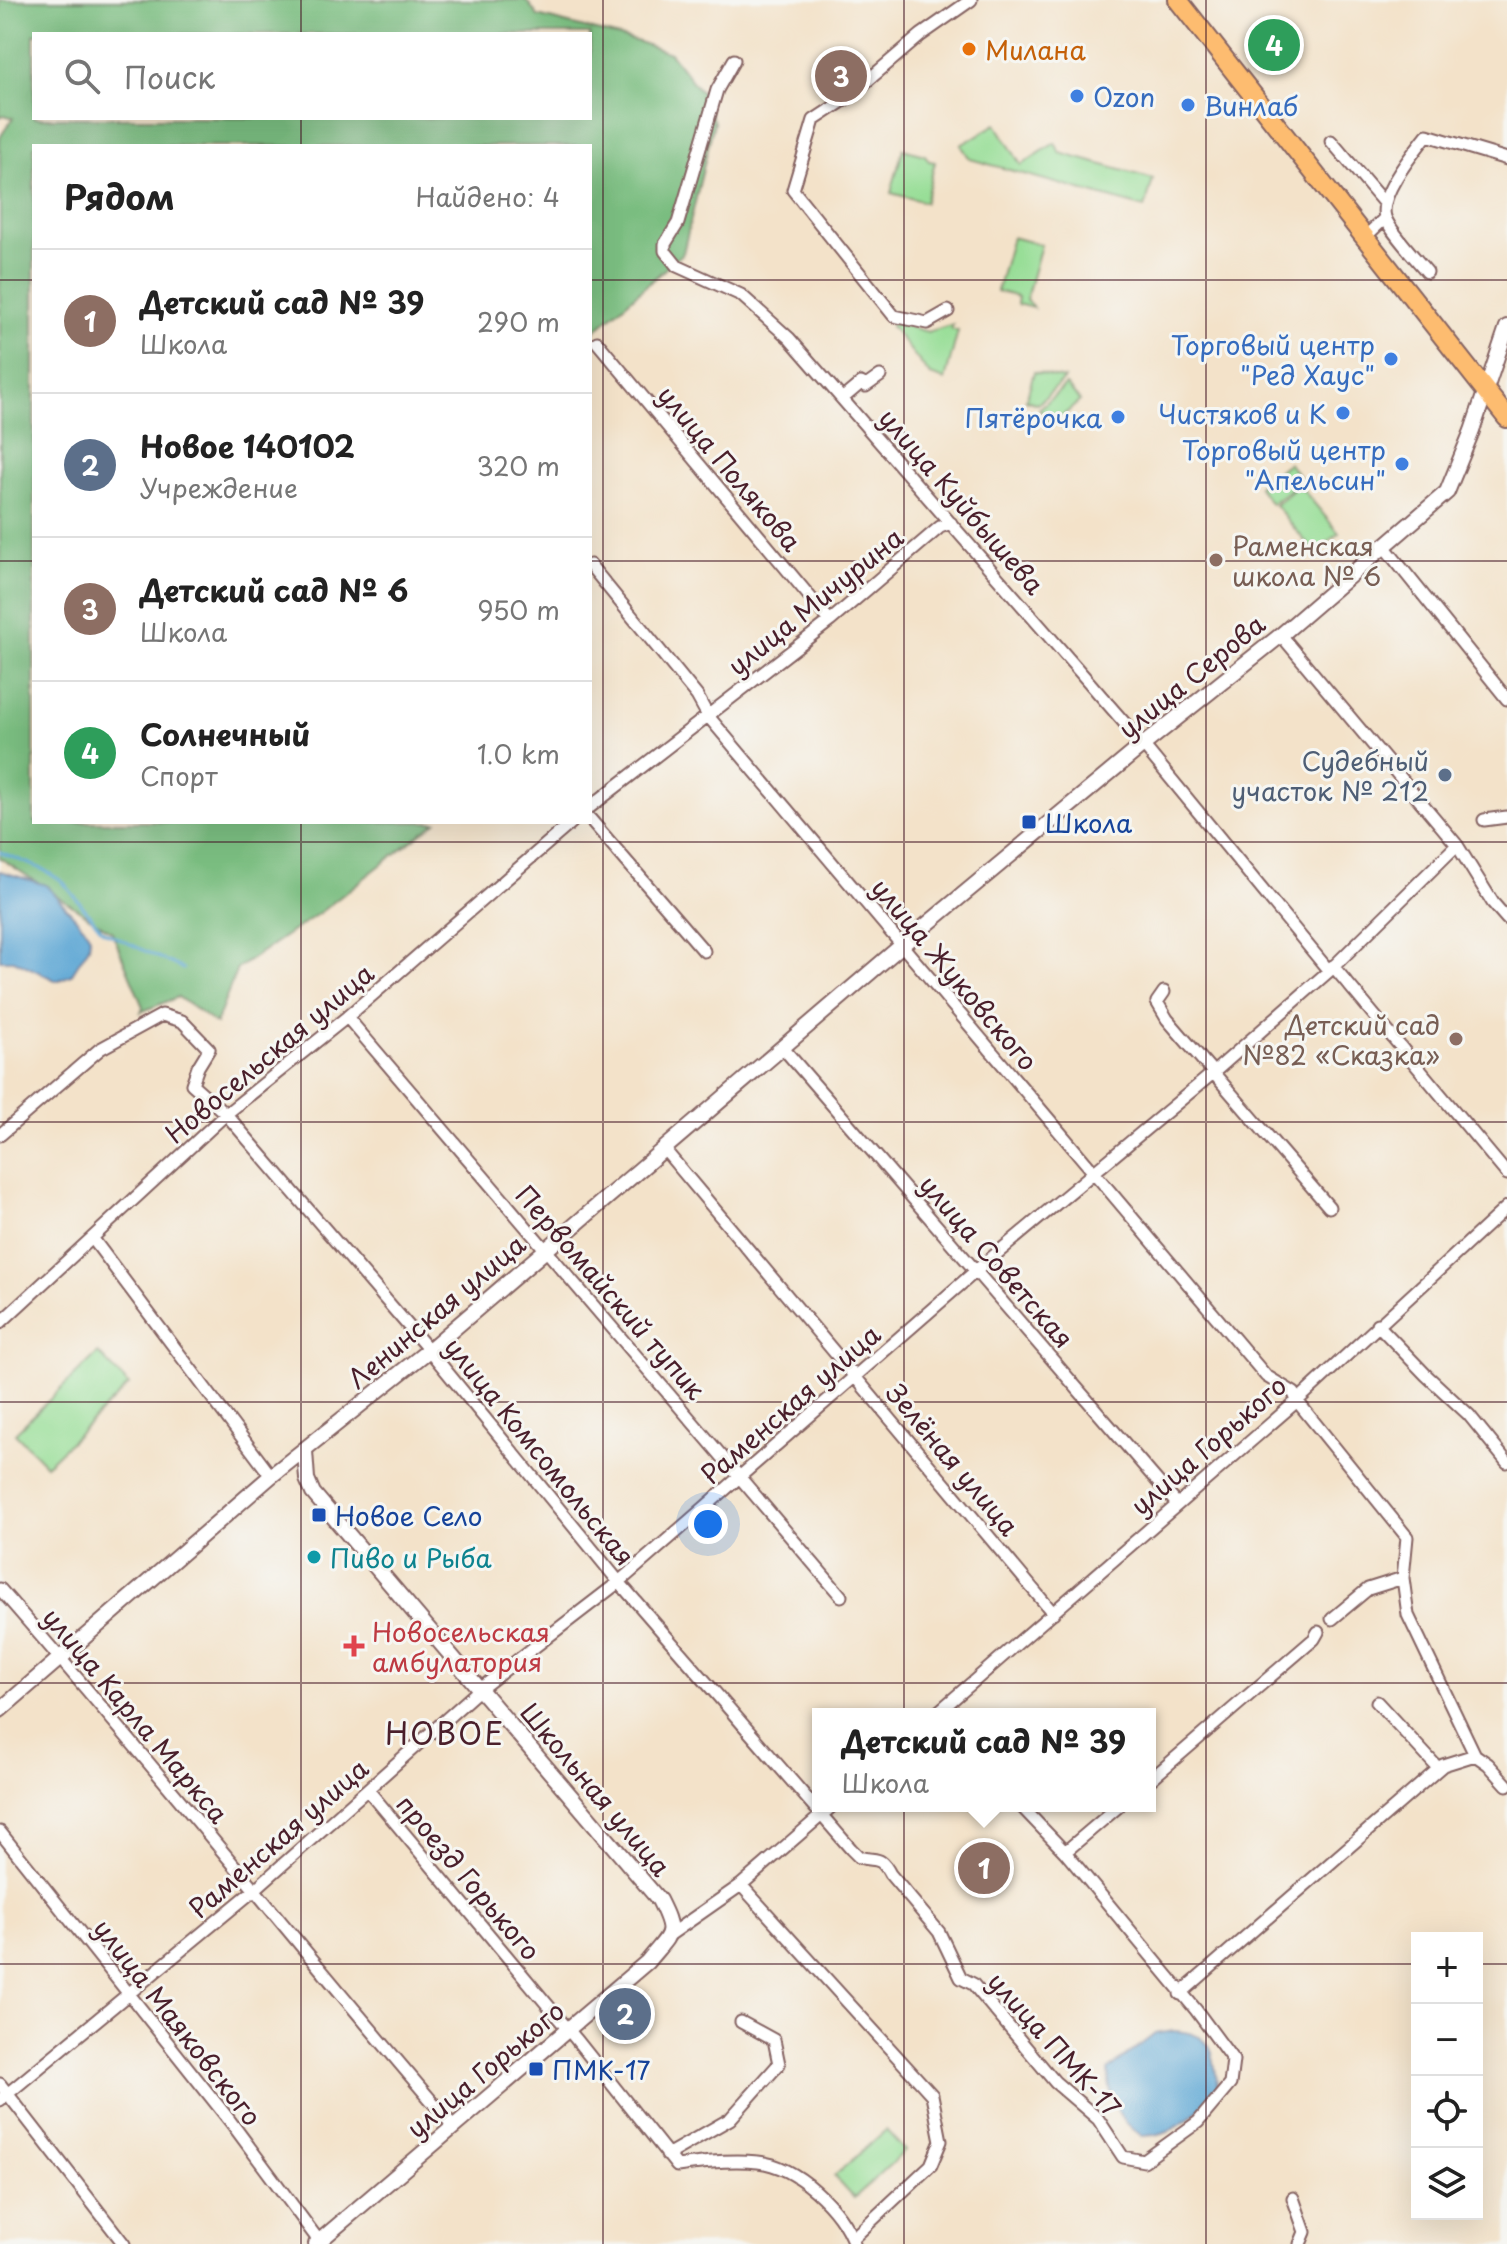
<!DOCTYPE html>
<html lang="ru">
<head>
<meta charset="utf-8">
<style>
  body { margin:0; font-family:"Playpen Sans",sans-serif; background:#f6f6f6; color:#222 }
  .controls { position:absolute; right:24px; bottom:24px; display:grid; overflow:hidden; border-radius:0px; box-shadow:0 8px 32px #0002 }
  .controls button { width:72px; height:72px; display:grid; place-items:center; padding:0; border:0; border-bottom:2px solid #e0e0e0; background:#fff; color:#222; font:40px sans-serif }
  .you { position:absolute; left:708px; top:1524px; width:28px; height:28px; margin:-20px; border:6px solid #fff; border-radius:50%; background:#1a73e8; box-shadow:0 0 0 12px #1a73e833 }
  .badge { display:grid; place-items:center; width:52px; height:52px; border-radius:50%; background:#1f6fb2; color:#fff; font-size:26px; font-weight:700 }
  .pin { position:absolute; translate:-50% -50%; border:4px solid #fff; box-shadow:0 2px 8px #0006 }
  .popup { position:absolute; left:812px; top:1708px; width:344px; height:104px; box-sizing:border-box; display:grid; place-content:center; border-radius:0px; background:#fff; filter:drop-shadow(0 2px 6px #0005); font-size:26px; white-space:nowrap; color:#767676 }
  .popup b { font-size:30px; color:#222 }
  .popup::after { content:''; position:absolute; left:50%; top:100%; margin-left:-16px; border:16px solid transparent; border-top-color:#fff }
  .list { margin:0; padding:0; list-style:none }
  h2 { display:flex; justify-content:space-between; align-items:center; height:104px; margin:0; padding:0 32px; font-size:34px }
  h2 small { font-size:26px; font-weight:400; color:#767676 }
  .list li { display:grid; grid-template-columns:52px 1fr auto; gap:24px; align-items:center; box-sizing:border-box; height:144px; padding:0 32px; border-top:2px solid #e0e0e0 }
  .list b { display:block; font-size:30px; white-space:nowrap }
  .list p { margin:0; font-size:26px; white-space:nowrap; color:#767676 }
  .list em { font-size:26px; font-style:normal; color:#767676 }
  .icon { flex:none; width:44px; height:44px; fill:none; stroke:currentColor; stroke-width:2; stroke-linecap:round; stroke-linejoin:round }
  .map { position:relative; flex:none; width:1507px; height:2244px; overflow:hidden }
  .search { position:absolute; background:#fff; box-shadow:0 8px 32px #0002; left:32px; top:32px; width:560px; height:88px; display:flex; align-items:center; gap:20px; box-sizing:border-box; padding:0 28px; border-radius:0px; color:#767676; font-size:30px }
  .panel { position:absolute; background:#fff; box-shadow:0 8px 32px #0002; left:32px; top:144px; width:560px; height:680px; border-radius:0px }
  .map>svg:first-child { display:block }
</style>
</head>
<body>
<div class="map">
<svg width="1507" height="2244" viewBox="0 0 1507 2244">
  <rect width="100%" height="100%" fill="#f6f6f2"/>
  <filter id="ink" filterUnits="userSpaceOnUse"><feTurbulence type="fractalNoise" baseFrequency=".0125" numOctaves="2"/><feDisplacementMap in="SourceGraphic" scale="16" xChannelSelector="R" yChannelSelector="G"/><feConvolveMatrix kernelMatrix="1 2 1 2 8 2 1 2 1" color-interpolation-filters="sRGB"/></filter>
  <filter id="wash" filterUnits="userSpaceOnUse"><feTurbulence type="fractalNoise" baseFrequency=".006" numOctaves="4" result="noise"/><feDisplacementMap in="SourceGraphic" scale="32" xChannelSelector="R" yChannelSelector="G"/><feGaussianBlur stdDeviation="1.8" result="paint"/><feColorMatrix in="noise" values="0 0 0 0 0 0 0 0 0 0 0 0 0 0 0 0 0 1.4 0 .05"/><feComposite in="paint" operator="in"/></filter>
  <g filter="url(#wash)">
    <rect width="100%" height="100%" fill="#f3e2c9"/>
    <path fill="#98de97" stroke="#717e61" stroke-width="2" d="M996,124L1021,165L1055,143L1060,153L1153,179L1145,208L970,159L961,145Z
      M903,149L925,155L929,161L935,162L925,202L891,193Z
      M1012,237L1041,245L1026,299L1033,308L1017,304L1018,297L997,291Z
      M892,322L928,332L953,324L951,329L958,331L945,380L930,375L891,326Z
      M1034,372L1064,379L1038,404L1026,400Z
      M1066,385L1080,401L1052,425L1039,409Z
      M1288,463L1302,480L1271,504L1258,486Z
      M1299,485L1339,533L1315,553L1275,505Z
      M98,1353L129,1385L46,1465L15,1433Z
      M886,2130L905,2151L854,2198L834,2176Z"/>
    <path fill="#7abd80" stroke="#626e56" stroke-width="2" fill-rule="evenodd" d="M0,0H526L538,16L639,42L670,53L703,95L714,122L683,253L590,335V146H34V822H436L322,911L237,969L216,1024L178,997L141,1012L143,1007L112,932L0,858V137L13,118L4,115L0,117ZM34,34H590V118H34Z"/>
    <path fill="#5ca6d4" stroke="#536280" stroke-width="2" d="M0,871L46,885L84,927L90,937L89,947L71,975L57,981L14,960H0Z
      M1174,2031C1216,2033 1213,2055 1218,2090C1200,2112 1173,2137 1142,2136C1116,2118 1110,2101 1108,2070L1155,2034Z"/>
    <g fill="none" stroke-linecap="round" stroke-linejoin="round">
      <path stroke="#5ca6d4" stroke-width="3" d="M0,852L44,870L63,882L103,931L183,969"/>
    </g>
  </g>
  <g filter="url(#ink)">
    <g fill="none" stroke-linecap="round" stroke-linejoin="round">
      <defs>
        <path id="minor" d="M734,60L717,90L678,223L665,244V251L677,266L741,295L789,338L1135,735L1329,971
          M1331,141L1384,203
          M1364,238L1385,218
          M1427,272C1417,260 1389,230 1385,217C1378,195 1414,152 1427,135L1507,159
          M948,311L927,323L894,316L793,190L814,120L846,99L921,35L971,0
          M597,342L830,621
          M842,399L861,383L866,386L880,376
          M1383,545L1507,699
          M590,565L697,696L708,716L1266,1376L1294,1393L1297,1401L1407,1537L1403,1578L1408,1615L1475,1755L1488,1764L1507,1785
          M1281,635L1457,845L1493,903L1507,919
          M590,807L830,621L940,527L951,523
          M590,819L704,951
          M1484,820L1507,817
          M1333,966L1507,1174
          M1164,992L1157,1002L1167,1019L1329,1207
          M347,1017L841,1596
          M783,1048L1177,1504
          M0,1135L100,1049L162,1015L182,1021L209,1049L198,1067L192,1084L226,1114L429,1350L619,1582L851,1849L859,1857C877,1862 880,1855 890,1874L939,1932L961,1978L973,1984L1055,2082L1098,2119L1123,2157L1144,2161L1198,2122L1230,2084L1233,2060L1196,2010L1065,1852L1021,1806
          M664,1149L1053,1613
          M93,1239L271,1476
          M0,1323L226,1114L347,1017L572,822
          M1377,1324L1426,1375L1469,1415L1507,1462
          M0,1589C155,1765 301,1950 454,2127
          M1332,1619L1368,1589L1403,1578
          M1377,1702L1438,1768
          M936,1714L1297,1401L1507,1207
          M1150,1780L1314,1639L1318,1632
          M368,1790L576,2039L677,2166C704,2162 731,2159 758,2162C797,2166 841,2208 854,2244
          M0,1832L230,2121L319,2241
          M1065,1852L1119,1806
          M741,1885L932,2095L941,2141L931,2165L852,2239
          M668,1936L741,1885L832,1806
          M1180,1994L1443,1765L1475,1755
          M0,2084L124,2244
          M0,2100L253,1891L480,1689L619,1582L977,1270L1213,1073L1329,971L1457,845
          M667,2155L730,2119L779,2064L774,2040L741,2022
          M1293,2198L1305,2232L1300,2244"/>
        <path id="tertiary" d="M305,1451L307,1479L313,1493L659,1900C677,1936 671,1932 647,1962L316,2244
          M0,1710L271,1476L429,1350L901,946L1143,745L1281,635L1447,492L1472,431L1507,327"/>
        <path id="primary" d="M1178,0L1507,418"/>
      </defs>
      <use href="#minor" stroke="#856362" stroke-width="15"/>
      <use href="#tertiary" stroke="#856362" stroke-width="18"/>
      <use href="#primary" stroke="#856362" stroke-width="22"/>
      <use href="#minor" stroke="#fff" stroke-width="11"/>
      <use href="#tertiary" stroke="#fff" stroke-width="14"/>
      <use href="#primary" stroke="#fdbc6f" stroke-width="18"/>
    </g>
  </g>
  <path fill="none" stroke="#4a1f2b" stroke-width="2" stroke-opacity="0.55" d="M301,0V34M603,0V2244M904,0V2244M1206,0V2244M301,118V146M0,280H34M590,280H1507M0,561H34M590,561H1507M301,822V2244M0,842H1507M0,1122H1507M0,1402H1507M0,1683H1507M0,1964H1417M1477,1964H1507"/>
  <circle fill="#e8710a" stroke="#f6f6f2" stroke-width="3" cx="969" cy="49" r="8"/>
  <g fill="#3f7fe0" stroke="#f6f6f2" stroke-width="3">
    <circle cx="1077" cy="96" r="8"/>
    <circle cx="1188" cy="105" r="8"/>
    <circle cx="1391" cy="359" r="8"/>
    <circle cx="1343" cy="413" r="8"/>
    <circle cx="1118" cy="417" r="8"/>
    <circle cx="1402" cy="464" r="8"/>
  </g>
  <g fill="#8d6e63" stroke="#f6f6f2" stroke-width="3">
    <circle cx="1216" cy="560" r="8"/>
    <circle cx="1456" cy="1039" r="8"/>
  </g>
  <circle fill="#5c6f8a" stroke="#f6f6f2" stroke-width="3" cx="1445" cy="775" r="8"/>
  <g fill="#1a4fb4" stroke="#f6f6f2" stroke-width="3">
    <rect x="1021" y="814" width="16" height="16" rx="4"/>
    <rect x="311" y="1507" width="16" height="16" rx="4"/>
    <rect x="528" y="2061" width="16" height="16" rx="4"/>
  </g>
  <circle fill="#0f9aa8" stroke="#f6f6f2" stroke-width="3" cx="314" cy="1557" r="8"/>
  <path fill="#e0444e" stroke="#f6f6f2" stroke-width="3" d="M350 1634h8v8h8v8h-8v8h-8v-8h-8v-8h8z"/>
  <g text-anchor="middle" dominant-baseline="central" stroke-width="6" stroke-linejoin="round" paint-order="stroke">
    <g font-size="26" fill="#c56008" stroke="#f6f6f2" text-anchor="start">
      <text x="985" y="49">Милана</text>
    </g>
    <g font-size="26" fill="#366cbe" stroke="#f6f6f2" text-anchor="end">
      <text x="1093" y="96" text-anchor="start">Ozon</text>
      <text x="1204" y="105" text-anchor="start">Винлаб</text>
      <text x="1375" y="344">Торговый центр<tspan x="1375" dy="30">"Ред Хаус"</tspan></text>
      <text x="1327" y="413">Чистяков и К</text>
      <text x="1102" y="417">Пятёрочка</text>
      <text x="1386" y="449">Торговый центр<tspan x="1386" dy="30">"Апельсин"</tspan></text>
    </g>
    <g font-size="26" fill="#4a1f2b" stroke="#f6f6f2">
      <text transform="translate(730 468) rotate(50)">улица Полякова</text>
      <text transform="translate(962 501) rotate(49)">улица Куйбышева</text>
      <text transform="translate(815 601) rotate(-39)">улица Мичурина</text>
      <text transform="translate(1191 676) rotate(-39)">улица Серова</text>
      <text transform="translate(955 974) rotate(50)">улица Жуковского</text>
      <text transform="translate(269 1053) rotate(-40)">Новосельская улица</text>
      <text transform="translate(997 1261) rotate(49)">улица Советская</text>
      <text transform="translate(611 1292) rotate(49)">Первомайский тупик</text>
      <text transform="translate(436 1311) rotate(-40)">Ленинская улица</text>
      <text transform="translate(790 1404) rotate(-41)">Раменская улица</text>
      <text transform="translate(1208 1445) rotate(-41)">улица Горького</text>
      <text transform="translate(540 1451) rotate(51)">улица Комсомольская</text>
      <text transform="translate(953 1459) rotate(50)">Зелёная улица</text>
      <text transform="translate(136 1715) rotate(50)">улица Карла Маркса</text>
      <text transform="translate(596 1789) rotate(50)">Школьная улица</text>
      <text transform="translate(278 1838) rotate(-41)">Раменская улица</text>
      <text transform="translate(469 1877) rotate(50)">проезд Горького</text>
      <text transform="translate(178 2022) rotate(52)">улица Маяковского</text>
      <text transform="translate(1055 2044) rotate(48)">улица ПМК-17</text>
      <text transform="translate(485 2069) rotate(-40)">улица Горького</text>
    </g>
    <g font-size="26" fill="#785e54" stroke="#f6f6f2" text-anchor="start">
      <text x="1232" y="545">Раменская<tspan x="1232" dy="30">школа № 6</tspan></text>
      <text x="1440" y="1024" text-anchor="end">Детский сад<tspan x="1440" dy="30">№82 «Сказка»</tspan></text>
    </g>
    <g font-size="26" fill="#4e5e75" stroke="#f6f6f2" text-anchor="end">
      <text x="1429" y="760">Судебный<tspan x="1429" dy="30">участок № 212</tspan></text>
    </g>
    <g font-size="26" fill="#164399" stroke="#f6f6f2" text-anchor="start">
      <text x="1045" y="822">Школа</text>
      <text x="335" y="1515">Новое Село</text>
      <text x="552" y="2069">ПМК-17</text>
    </g>
    <g font-size="26" fill="#0d838f" stroke="#f6f6f2" text-anchor="start">
      <text x="330" y="1557">Пиво и Рыба</text>
    </g>
    <g font-size="26" fill="#be3a42" stroke="#f6f6f2" text-anchor="start">
      <text x="372" y="1631">Новосельская<tspan x="372" dy="30">амбулатория</tspan></text>
    </g>
    <g font-size="30" letter-spacing="2" fill="#4a1f2b" stroke="#f6f6f2">
      <text x="445" y="1732">НОВОЕ</text>
    </g>
  </g>
</svg>
<div class="controls">
<button>+</button>
<button>−</button>
<button><svg class="icon" aria-label="locate" viewBox="0 0 24 24"><circle cx="12" cy="12" r="6"/><path d="M12 2v4M12 18v4M2 12h4M18 12h4"/></svg></button>
<button><svg class="icon" aria-label="layers" viewBox="0 0 24 24"><path d="M12 4l9 5-9 5-9-5zM3 14l9 5 9-5"/></svg></button>
</div>
<div class="you"></div>
<div class="pin badge" style="left:984px;top:1868px;background:#8d6e63">1</div>
<div class="popup"><b>Детский сад № 39</b>Школа</div>
<div class="pin badge" style="left:625px;top:2014px;background:#5c6f8a">2</div>
<div class="pin badge" style="left:841px;top:76px;background:#8d6e63">3</div>
<div class="pin badge" style="left:1274px;top:45px;background:#2e9e5b">4</div>
<div class="search"><svg class="icon" aria-label="search" viewBox="0 0 24 24"><circle cx="10" cy="10" r="6"/><path d="M15 15l6 6"/></svg>Поиск</div>
<section class="panel">
<h2>Рядом<small>Найдено: 4</small></h2>
<ul class="list">
<li><span class="badge" style="background:#8d6e63">1</span><div><b>Детский сад № 39</b><p>Школа</p></div><em>290 m</em></li>
<li><span class="badge" style="background:#5c6f8a">2</span><div><b>Новое 140102</b><p>Учреждение</p></div><em>320 m</em></li>
<li><span class="badge" style="background:#8d6e63">3</span><div><b>Детский сад № 6</b><p>Школа</p></div><em>950 m</em></li>
<li><span class="badge" style="background:#2e9e5b">4</span><div><b>Солнечный</b><p>Спорт</p></div><em>1.0 km</em></li>
</ul>
</section>
</div>
</body>
</html>
